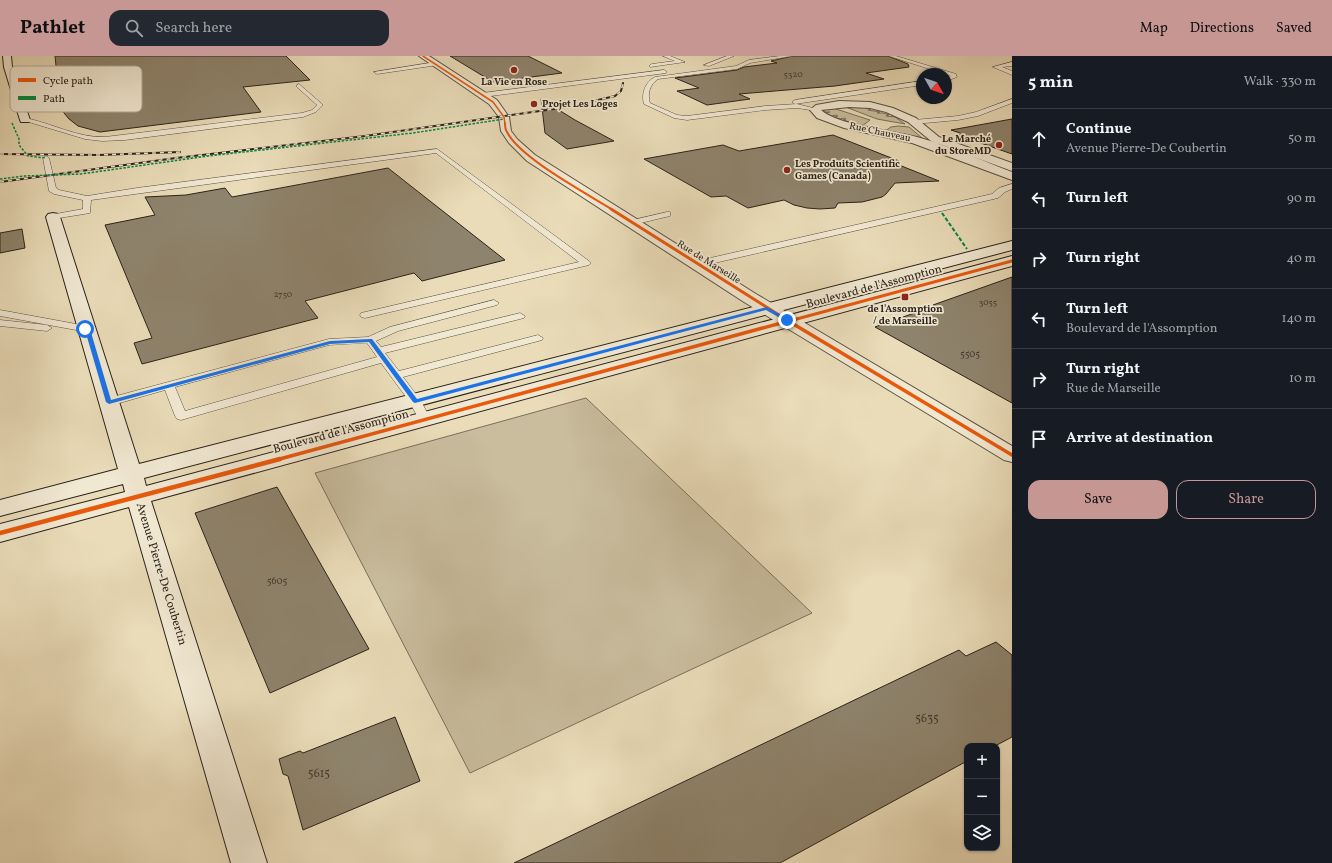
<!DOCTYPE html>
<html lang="en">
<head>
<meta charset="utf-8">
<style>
  body { margin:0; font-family:Vollkorn,serif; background:#242831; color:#f1f3f6 }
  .controls { position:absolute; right:12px; bottom:12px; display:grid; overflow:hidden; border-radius:8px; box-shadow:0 1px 3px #0004 }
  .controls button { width:36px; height:36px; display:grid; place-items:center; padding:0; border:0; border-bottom:1px solid #363941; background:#171b24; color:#f1f3f6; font:20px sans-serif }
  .compass { position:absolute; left:916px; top:12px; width:36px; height:36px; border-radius:50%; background:#171b24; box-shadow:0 1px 3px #0004; rotate:130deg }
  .stop { position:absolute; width:12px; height:12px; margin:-9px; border:3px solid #1a73e8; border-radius:50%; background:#fff }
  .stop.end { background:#1a73e8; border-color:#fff; box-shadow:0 1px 4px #0008 }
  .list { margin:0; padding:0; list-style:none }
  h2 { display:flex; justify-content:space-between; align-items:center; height:52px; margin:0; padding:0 16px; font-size:17px }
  h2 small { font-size:13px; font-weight:400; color:#9ea1a6 }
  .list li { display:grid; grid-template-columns:26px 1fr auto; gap:12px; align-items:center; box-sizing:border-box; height:60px; padding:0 16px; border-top:1px solid #363941 }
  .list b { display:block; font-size:15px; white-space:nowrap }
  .list p { margin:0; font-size:13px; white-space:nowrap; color:#9ea1a6 }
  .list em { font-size:13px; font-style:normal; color:#9ea1a6 }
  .actions { display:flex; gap:8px; padding:12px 16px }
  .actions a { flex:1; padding:9px 0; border:1px solid #c59692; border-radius:12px; text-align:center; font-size:14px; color:#c59692 }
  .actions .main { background:#c59692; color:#111 }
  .icon { flex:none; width:22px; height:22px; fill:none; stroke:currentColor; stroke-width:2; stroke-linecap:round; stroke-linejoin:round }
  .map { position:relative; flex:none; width:1012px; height:807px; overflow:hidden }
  header { display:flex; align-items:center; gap:24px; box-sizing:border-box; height:56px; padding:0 20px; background:#c59692; color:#111 }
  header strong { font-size:19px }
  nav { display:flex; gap:22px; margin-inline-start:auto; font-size:14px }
  .search { width:280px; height:36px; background:#242831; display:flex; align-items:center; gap:10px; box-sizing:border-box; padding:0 14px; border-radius:12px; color:#9ea1a6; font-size:15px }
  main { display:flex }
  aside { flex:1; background:#171b24 }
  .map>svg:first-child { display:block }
</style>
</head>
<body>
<header>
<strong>Pathlet</strong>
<div class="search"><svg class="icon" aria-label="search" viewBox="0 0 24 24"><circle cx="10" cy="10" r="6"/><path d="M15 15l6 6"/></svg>Search here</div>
<nav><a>Map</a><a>Directions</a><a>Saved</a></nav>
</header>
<main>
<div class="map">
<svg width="1012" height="807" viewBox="0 0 1012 807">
  <rect width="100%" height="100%" fill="#eadcb9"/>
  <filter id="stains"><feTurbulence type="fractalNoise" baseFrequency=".005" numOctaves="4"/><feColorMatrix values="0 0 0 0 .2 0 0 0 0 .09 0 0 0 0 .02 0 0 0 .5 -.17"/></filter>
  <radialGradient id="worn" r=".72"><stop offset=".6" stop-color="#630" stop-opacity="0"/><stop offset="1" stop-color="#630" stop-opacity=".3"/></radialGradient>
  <path fill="#c9bd9e" stroke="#7a705c" d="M843,50L870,52L871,53L868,54L880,56L877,57H883L889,59L886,60L895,61L905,68L877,63Z
    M833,52L870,64L862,70L852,67H855L854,66H849L843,64L846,63L845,62L840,63L834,61L838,60L836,59L831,60L825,57L830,56H823L824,54Z
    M898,70L909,71L922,82L954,94L885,75L891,71Z
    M586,342L812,557L470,717L315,417Z"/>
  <path fill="#8e836c" stroke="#2a2319" d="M55,0H286L310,24L243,31L261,56L100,76L78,70L69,63L60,52L44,54L42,22L57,20Z
    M450,0H528L562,17L493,26Z
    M793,0H888L908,8L909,11L866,17L884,23L835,30L739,38L750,43L707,49L677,35L699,32L675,22L737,14L744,11L777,7L771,5Z
    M541,43L575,64L614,85L567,93L545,77Z
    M1012,63V98L958,79L963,78L951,74Z
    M833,79L899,105V109L939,125L895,127L886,138L882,141L862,146L838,147L835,152L820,153L807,152L794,149L784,144L748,152L726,140L711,141L644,103L723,89L739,95Z
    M388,112L505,204L422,225L414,217L305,245L318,262L142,308L134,287L152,282L105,169L155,159L145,141L186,139L225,132L232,141Z
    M22,173L25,192L0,197V177Z
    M1012,221V347L875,271L934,250L933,249Z
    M277,431L369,593L270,637L195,457Z
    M996,586L1012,599V681L995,690H967V705L780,807H514L959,594L966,600Z
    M395,661L420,725L303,774L288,720L283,718L279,703L300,695L303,697Z"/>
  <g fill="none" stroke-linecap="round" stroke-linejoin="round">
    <defs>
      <path id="lane" d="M663,0H670L685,6L650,11V9L652,8L675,5Z
        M727,0H734L709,10L704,9Z
        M780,0H792L750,7L737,13L658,23C650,28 647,38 650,47L677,59L687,60L765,50L797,48L817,53V55L797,52L765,54L687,64L674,62L644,48C641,38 645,26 655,21L736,10L749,4Z
        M889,0H896L956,18L957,21L946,25V21L951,20Z
        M436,6L438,7V9L377,18L374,16Z
        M1012,6V10L1002,11L1012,15V19L993,11Z
        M664,14L666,15V17L483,41L480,39L483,37Z
        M922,25V29L795,48L792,46L795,44Z
        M299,28L323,49L316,56L303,61L125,84L102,85L85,83L22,64L25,62C52,67 77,82 105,81L302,57L312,54L317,49L297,31V29Z
        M1012,43V47L978,60L958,64L914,68L911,66L914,64L958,60L976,56Z
        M437,93L589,205L591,207L589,209L365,262L361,261L360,259L361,257L579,206L436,97L91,144L90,157L53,163L49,161L50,159L83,153V144L54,138L49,135L43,102L46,100L49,102L56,132L59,134L87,140L137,132Z
        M1012,128V133L1005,136L998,142L697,211L692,208L697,205L992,138L999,132Z
        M667,156H670V160L632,169L628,167L629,165Z
        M494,244L499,247L497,249L398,275L376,285L381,291L520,257L525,260L524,262L385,297L399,315L538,279L543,282L542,284L403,321L421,345L431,364L429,367H421L409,345L381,307L181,364L177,363L175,360L165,334L109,350L105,349L103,346L105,343L329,283L368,281L390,271ZM367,287L377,301L185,355L175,331L329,289Z
        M0,254L87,270L92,273L87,276L0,260Z
        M0,264L47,269L52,272L47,275L0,270Z"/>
      <path id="street" d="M419,0H429L497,44L509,61L511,75L517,83L535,99L756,238L1012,390V406L1004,404L744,246L527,105L509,87L501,75L499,61L489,48Z
        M839,45L870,46L893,52L916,62L939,81L1012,107V115L931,85L908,66L886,56L870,52L849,51L821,54C837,69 894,75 917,81C949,90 981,104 1012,116V124L912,87L844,72L817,62L810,54L816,49Z"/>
      <path id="secondary" d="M3,0H11L12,11L30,64L29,66H21L20,64L4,11Z
        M53,157L58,158L60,161L139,408L1012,185V194L144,422L146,430L1012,200V210L151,445L267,807H231L129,451L0,486V468L125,436L123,428L0,460V444L118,413L46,161L48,158Z"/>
    </defs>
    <use href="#lane" stroke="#5a5141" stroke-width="1"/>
    <use href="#street" stroke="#5a5141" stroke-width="2"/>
    <use href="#secondary" stroke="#2a2319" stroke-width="2"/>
    <use href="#lane" fill="#f1e8d2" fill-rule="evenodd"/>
    <use href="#street" fill="#f1e8d2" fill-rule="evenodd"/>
    <use href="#secondary" fill="#f1e8d2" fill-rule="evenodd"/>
    <defs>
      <path id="rail" d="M0,98L99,99L180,96
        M0,126L176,102L365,80L568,51L615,40L621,35L623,27"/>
    </defs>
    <use href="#rail" stroke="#2a2319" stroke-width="2"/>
    <use href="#rail" stroke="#f1e8d2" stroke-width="1.5" stroke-dasharray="4" stroke-linecap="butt"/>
    <path stroke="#00873e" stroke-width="1.5" stroke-dasharray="2.5 1.5" stroke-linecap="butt" d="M12,67L19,83V89L28,100L46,102
      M0,123L24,120L81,118L208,100L413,77L504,63"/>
    <path stroke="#00873e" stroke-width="2" stroke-dasharray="4 2" stroke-linecap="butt" d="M942,157L967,193"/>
    <defs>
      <path id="cycleway-far4" d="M423,0L493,46L504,61L505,68"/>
      <path id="cycleway-far3" d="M505,67C505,70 505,73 507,76C520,102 586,137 613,154"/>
      <path id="cycleway-far2" d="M611,153L787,264
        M793,264L1012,205"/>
      <path id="cycleway-far1" d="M785,263L1012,399
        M276,404L796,263"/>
      <path id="cycleway" d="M0,477L280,403"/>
    </defs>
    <use href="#cycleway-far4" stroke="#f1e8d2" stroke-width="2.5"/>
    <use href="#cycleway-far3" stroke="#f1e8d2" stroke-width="3.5"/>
    <use href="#cycleway-far2" stroke="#f1e8d2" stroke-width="4.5"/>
    <use href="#cycleway-far1" stroke="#f1e8d2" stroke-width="5.5"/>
    <use href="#cycleway" stroke="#f1e8d2" stroke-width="7"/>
    <use href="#cycleway-far4" stroke="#e8590c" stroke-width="1.5"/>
    <use href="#cycleway-far3" stroke="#e8590c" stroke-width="2"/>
    <use href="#cycleway-far2" stroke="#e8590c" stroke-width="3"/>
    <use href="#cycleway-far1" stroke="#e8590c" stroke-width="3.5"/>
    <use href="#cycleway" stroke="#e8590c" stroke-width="4.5"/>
  </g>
  <path fill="#1a73e8" d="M767,251L790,264L785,265L766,254L415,347L413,346L369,286L330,288L109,348L106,346L85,274L83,273L85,271L90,273L111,344L330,285L370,283H372L417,343Z"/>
  <g fill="#8f2418" stroke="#f1e8d2" stroke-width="1.5">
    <circle cx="514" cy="14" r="4"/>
    <circle cx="534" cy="48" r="4"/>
    <circle cx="999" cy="89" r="4"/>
    <circle cx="787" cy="114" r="4"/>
    <rect x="901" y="237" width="8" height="8" rx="2"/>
  </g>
  <g text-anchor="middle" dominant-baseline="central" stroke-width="3.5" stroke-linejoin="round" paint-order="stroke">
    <g font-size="9" fill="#433b2e">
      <text x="793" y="18">5320</text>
      <text x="283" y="238">2750</text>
      <text x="988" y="246">3055</text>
    </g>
    <g font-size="10" font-weight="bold" fill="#2a2319" stroke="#f1e8d2">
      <text x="514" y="26">La Vie en Rose</text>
      <text x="542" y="48" text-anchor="start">Projet Les Loges</text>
      <text x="991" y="83" text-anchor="end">Le Marché<tspan x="991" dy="12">du StoreMD</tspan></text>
      <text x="795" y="108" text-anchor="start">Les Produits Scientific<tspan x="795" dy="12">Games (Canada)</tspan></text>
      <text x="905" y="253">de l'Assomption<tspan x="905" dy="12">/ de Marseille</tspan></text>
    </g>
    <g font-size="10" fill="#2a2319" stroke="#f1e8d2">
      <text transform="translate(880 76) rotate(12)">Rue Chauveau</text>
      <text transform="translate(709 206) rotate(32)">Rue de Marseille</text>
    </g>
    <g font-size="10" fill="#433b2e">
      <text x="970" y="298">5505</text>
      <text x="277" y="525">5605</text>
    </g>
    <g font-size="12" fill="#2a2319" stroke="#f1e8d2">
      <text transform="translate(874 231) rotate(-15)">Boulevard de l'Assomption</text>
      <text transform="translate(341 376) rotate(-15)">Boulevard de l'Assomption</text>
      <text transform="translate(161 518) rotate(73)">Avenue Pierre-De Coubertin</text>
    </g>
    <g font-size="12" fill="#433b2e">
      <text x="927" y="663">5635</text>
      <text x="319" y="718">5615</text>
    </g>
  </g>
  <rect x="10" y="10" width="132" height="46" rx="6" fill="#f1e8d2" stroke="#b5ad9a" stroke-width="1"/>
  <rect x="18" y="22" width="18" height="4" fill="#e8590c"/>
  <rect x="18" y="40" width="18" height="4" fill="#00873e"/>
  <g font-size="11" fill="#2a2319">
    <text x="43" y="28">Cycle path</text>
    <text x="43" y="46">Path</text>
  </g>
  <rect width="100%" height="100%" filter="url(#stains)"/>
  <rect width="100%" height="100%" fill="url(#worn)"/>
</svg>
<div class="controls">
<button>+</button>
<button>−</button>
<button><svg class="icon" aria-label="layers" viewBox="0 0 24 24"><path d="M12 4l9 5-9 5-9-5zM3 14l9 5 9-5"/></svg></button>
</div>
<svg class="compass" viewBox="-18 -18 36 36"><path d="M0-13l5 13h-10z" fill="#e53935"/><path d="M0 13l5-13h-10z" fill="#9ea1a6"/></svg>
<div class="stop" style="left:85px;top:273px"></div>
<div class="stop end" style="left:787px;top:264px"></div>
</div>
<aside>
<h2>5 min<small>Walk · 330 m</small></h2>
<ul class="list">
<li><svg class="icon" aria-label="ahead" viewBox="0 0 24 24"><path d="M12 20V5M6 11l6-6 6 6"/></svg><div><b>Continue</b><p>Avenue Pierre-De Coubertin</p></div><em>50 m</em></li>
<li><svg class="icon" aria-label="left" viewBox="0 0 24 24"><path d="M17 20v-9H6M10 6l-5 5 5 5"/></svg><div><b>Turn left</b></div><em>90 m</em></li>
<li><svg class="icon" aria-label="right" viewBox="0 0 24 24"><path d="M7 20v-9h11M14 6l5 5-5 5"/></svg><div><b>Turn right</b></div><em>40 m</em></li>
<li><svg class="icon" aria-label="left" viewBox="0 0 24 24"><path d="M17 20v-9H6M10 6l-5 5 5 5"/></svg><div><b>Turn left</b><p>Boulevard de l'Assomption</p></div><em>140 m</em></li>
<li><svg class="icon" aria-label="right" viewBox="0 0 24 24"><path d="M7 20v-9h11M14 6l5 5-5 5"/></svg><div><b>Turn right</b><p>Rue de Marseille</p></div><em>10 m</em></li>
<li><svg class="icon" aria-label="arrive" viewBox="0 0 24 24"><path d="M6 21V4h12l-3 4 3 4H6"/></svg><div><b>Arrive at destination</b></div></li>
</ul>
<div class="actions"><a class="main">Save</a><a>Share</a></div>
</aside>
</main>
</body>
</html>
